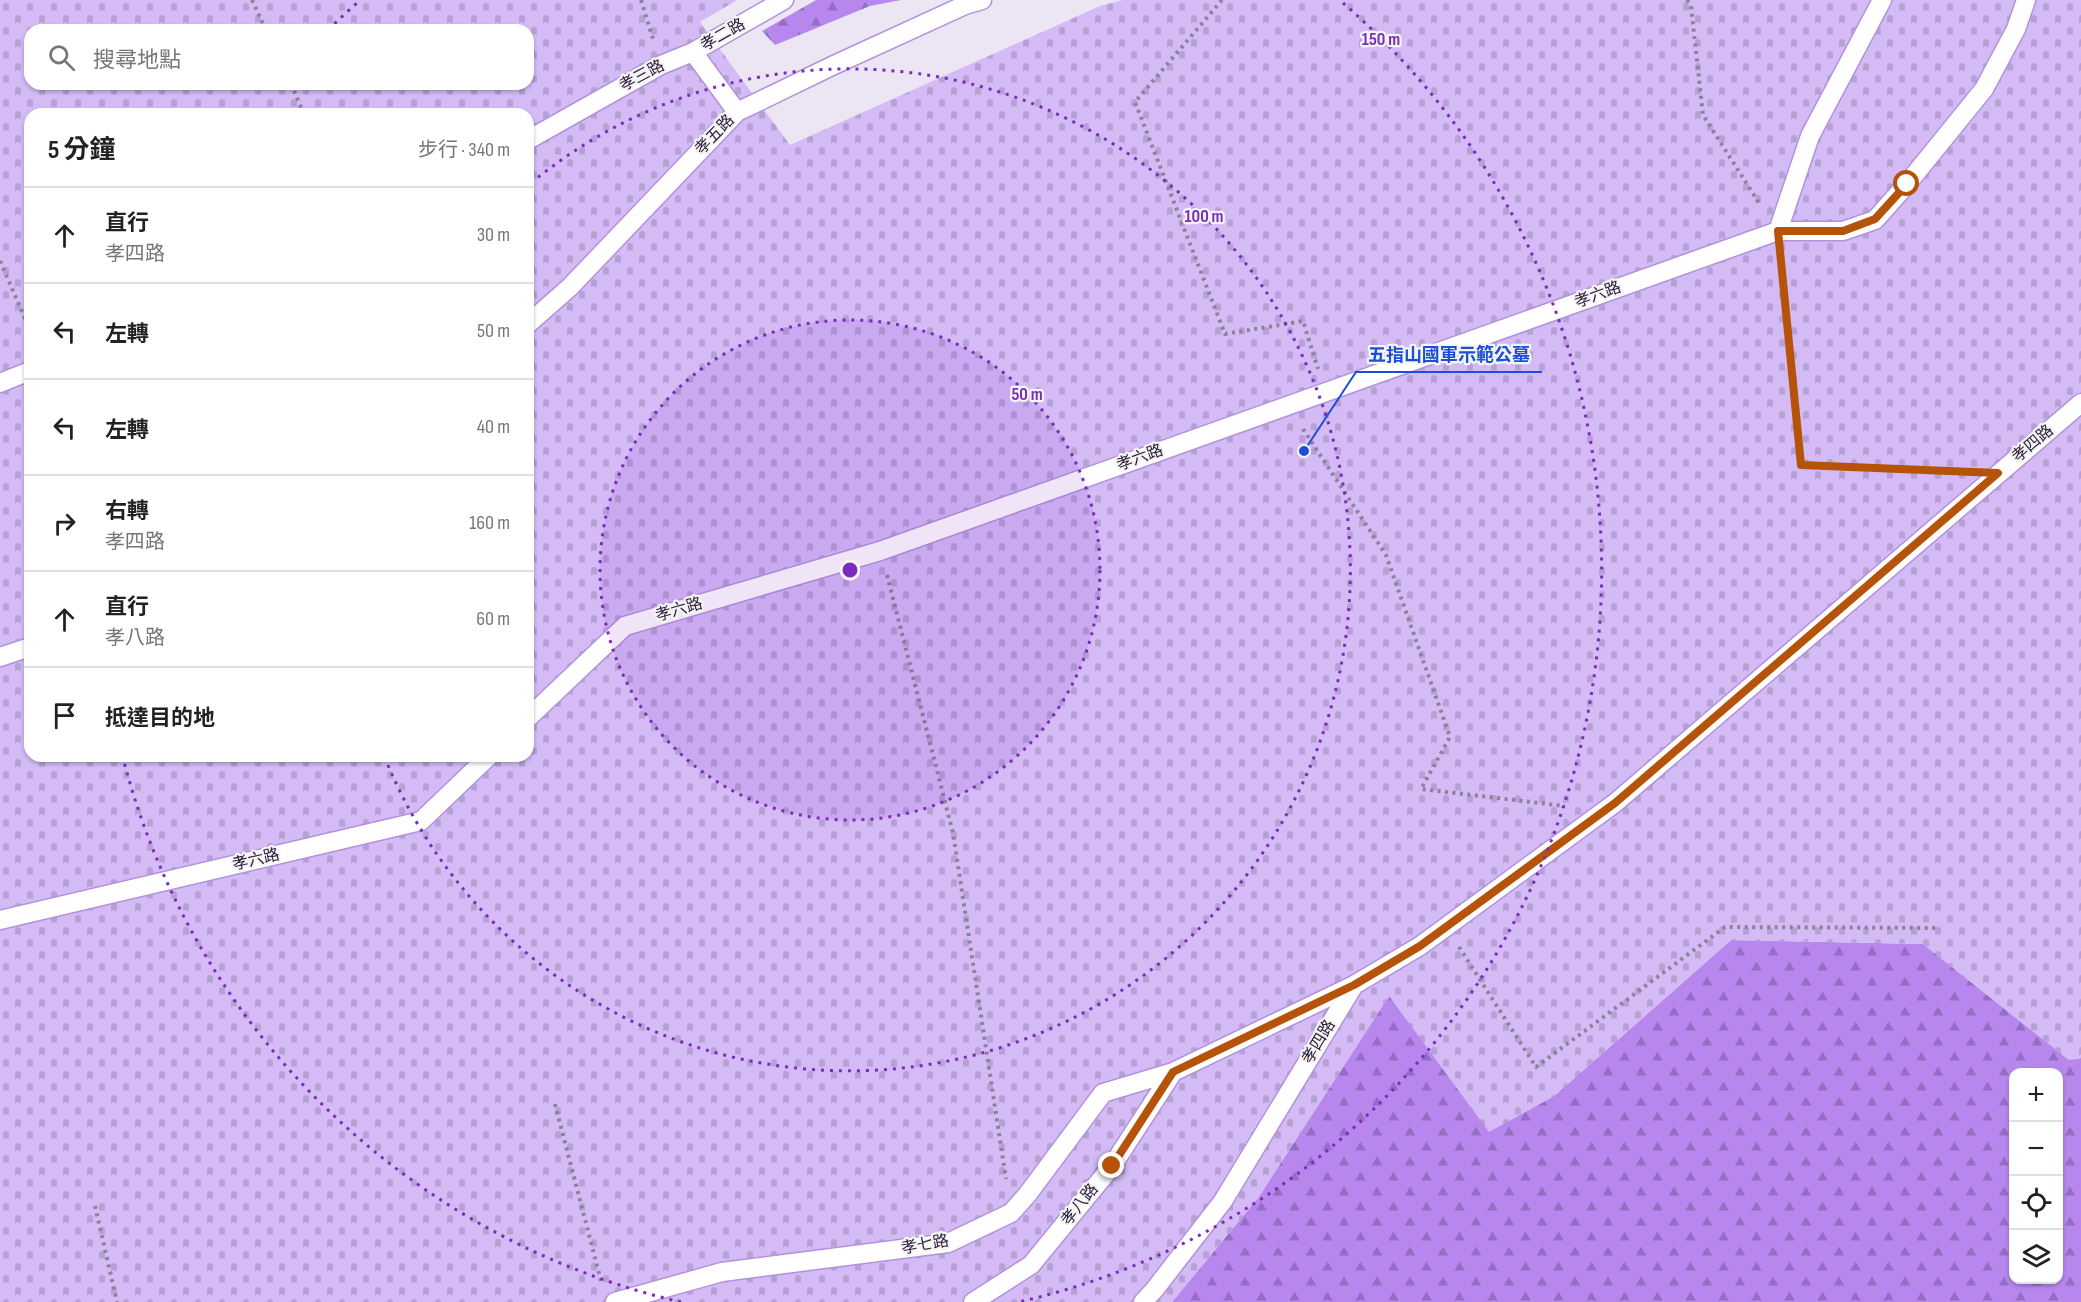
<!DOCTYPE html>
<html lang="zh-TW">
<head>
<meta charset="utf-8">
<style>
  body { margin:0; font-family:"Sofia Sans Condensed","Noto Sans TC",sans-serif; background:#f2f2f2; color:#222 }
  .controls { position:absolute; right:18px; bottom:18px; display:grid; overflow:hidden; border-radius:12px; box-shadow:0 2px 4px #0004 }
  .controls button { width:54px; height:54px; display:grid; place-items:center; padding:0; border:0; border-bottom:2px solid #e0e0e0; background:#fff; color:#222; font:30px sans-serif }
  .stop { position:absolute; width:18px; height:18px; margin:-14px; border:4px solid #b45309; border-radius:50%; background:#fff }
  .stop.end { background:#b45309; border-color:#fff; box-shadow:0 2px 6px #0008 }
  .list { margin:0; padding:0; list-style:none }
  h2 { display:flex; justify-content:space-between; align-items:center; height:78px; margin:0; padding:0 24px; font-size:26px }
  h2 small { font-size:20px; font-weight:400; color:#767676 }
  .list li { display:grid; grid-template-columns:39px 1fr auto; gap:18px; align-items:center; box-sizing:border-box; height:96px; padding:0 24px; border-top:2px solid #e0e0e0 }
  .list b { display:block; font-size:22px; white-space:nowrap }
  .list p { margin:0; font-size:20px; white-space:nowrap; color:#767676 }
  .list em { font-size:20px; font-style:normal; color:#767676 }
  .icon { flex:none; width:33px; height:33px; fill:none; stroke:currentColor; stroke-width:2; stroke-linecap:round; stroke-linejoin:round }
  .map { position:relative; flex:none; width:2081px; height:1302px; overflow:hidden }
  .search { position:absolute; background:#fff; box-shadow:0 2px 4px #0004; left:24px; top:24px; width:510px; height:66px; display:flex; align-items:center; gap:15px; box-sizing:border-box; padding:0 21px; border-radius:18px; color:#767676; font-size:22px }
  .panel { position:absolute; background:#fff; box-shadow:0 2px 4px #0004; left:24px; top:108px; width:510px; height:654px; border-radius:18px }
  .map>svg:first-child { display:block }
</style>
</head>
<body>
<div class="map">
<svg width="2081" height="1302" viewBox="0 0 2081 1302">
  <defs>
    <pattern id="forest-firs" width="22" height="20" patternUnits="userSpaceOnUse" patternTransform="scale(1.5)"><rect width="22" height="20" fill="#b787ee"/><path d="M5 1l3.5 6h-7zM16 11l3.5 6h-7z" fill="#956ec2"/></pattern>
    <pattern id="cemetery-stones" width="16" height="16" patternUnits="userSpaceOnUse" patternTransform="scale(1.5)"><rect width="16" height="16" fill="#d4bbf6"/><path d="M2 7V4a2 2 0 0 1 4 0v3zM10 15v-3a2 2 0 0 1 4 0v3z" fill="#b6a0d4"/></pattern>
  </defs>
  <rect width="100%" height="100%" fill="#ebe5f4"/>
  <path fill="url(#forest-firs)" fill-rule="evenodd" d="M816,0H901L870,6L775,45L762,31Z
    M1731,940L1923,944L2069,1060L2081,1058V1302H1172L1258,1198L1389,996L1553,1097ZM2014,1072H2058V1280H2014Z"/>
  <path fill="url(#cemetery-stones)" fill-rule="evenodd" d="M0,0H737L700,22L790,145L1100,6L1123,0H2081V1058L2069,1060L1923,944L1731,940L1553,1097L1489,1132L1389,996L1258,1198L1172,1302H0ZM30,30H528V84H30ZM30,114H528V756H30Z"/>
  <g fill="none" stroke-linecap="round" stroke-linejoin="round">
    <defs>
      <path id="service" d="M1882,0L1810,136L1778,231H1843L1875,220L1907,184L1984,89L2016,29L2026,0
        M693,52L737,112
        M528,140L661,65L693,52L784,0
        M528,324L570,287L737,112L834,65L965,5L982,0
        M0,383L30,371
        M0,657L30,647
        M528,718L625,626L880,551L1778,231
        M0,920L421,821L489,756
        M615,1302L722,1272L948,1243L1011,1213L1027,1195L1103,1093L1173,1072
        M973,1302L1031,1265L1112,1166L1173,1072L1354,985
        M1143,1302L1155,1289L1223,1201L1354,985L1420,946L1615,803L2081,403"/>
    </defs>
    <use href="#service" stroke="#b292db" stroke-width="21"/>
    <path stroke="#8c8298" stroke-width="4" stroke-dasharray="3 4.5" stroke-linecap="butt" d="M252,0L266,30
      M641,0L653,39
      M1222,0L1135,102L1225,334L1303,321L1318,369
      M1687,0L1691,6L1703,115L1759,203
      M291,84L304,114
      M1780,256L1801,465L1961,472
      M0,261L30,330
      M1303,429L1386,555L1450,737L1421,789L1565,806
      M887,575L953,833L1006,1179
      M1459,947L1536,1067L1725,927L1940,928
      M555,1104L601,1281
      M95,1206L117,1302"/>
    <use href="#service" stroke="#fff" stroke-width="18"/>
  </g>
  <g fill="none" stroke-linecap="round" stroke-linejoin="round">
    <path stroke="#b45309" stroke-width="8" d="M1112,1166L1173,1072L1354,985L1420,946L1615,803L1998,473L1801,465L1778,231H1843L1875,219L1907,184"/>
  </g>
  <circle cx="850" cy="570" r="250" fill="#7b2cbf" fill-opacity=".12"/>
  <g fill="none" stroke="#7b2cbf" stroke-width="3" stroke-dasharray="3 6">
    <circle cx="850" cy="570" r="250"/>
    <path d="M531 183A501 501 0 1 1 385 758"/>
    <path d="M681 1302A751 751 0 0 1 123 758M328 30A751 751 0 0 1 357 3M1343 3A751 751 0 0 1 1019 1302"/>
  </g>
  <g text-anchor="middle" dominant-baseline="central" stroke-width="4.5" stroke-linejoin="round" paint-order="stroke">
    <g font-size="16" fill="#2a1c39" stroke="#f5f5f5">
      <text transform="translate(723 35) rotate(-30)">孝二路</text>
      <text transform="translate(642 76) rotate(-28)">孝三路</text>
      <text transform="translate(715 135) rotate(-46)">孝五路</text>
      <text transform="translate(1598 295) rotate(-20)">孝六路</text>
      <text transform="translate(2033 444) rotate(-40)">孝四路</text>
      <text transform="translate(1140 458) rotate(-20)">孝六路</text>
      <text transform="translate(679 610) rotate(-16)">孝六路</text>
      <text transform="translate(256 860) rotate(-13)">孝六路</text>
      <text transform="translate(1319 1042) rotate(-59)">孝四路</text>
      <text transform="translate(1080 1205) rotate(-51)">孝八路</text>
      <text transform="translate(925 1245) rotate(-10)">孝七路</text>
    </g>
  </g>
  <circle cx="850" cy="570" r="9" fill="#7b2cbf" stroke="#f5f5f5" stroke-width="3"/>
  <g font-size="18" text-anchor="middle" font-weight="bold" fill="#7b2cbf" stroke="#f5f5f5" stroke-width="4.5" stroke-linejoin="round" paint-order="stroke">
    <text x="1381" y="45">150 m</text>
    <text x="1204" y="222">100 m</text>
    <text x="1027" y="400">50 m</text>
  </g>
  <path fill="none" stroke="#1d4ed8" stroke-width="2" d="M1304 451L1356 372H1542"/>
  <circle fill="#1d4ed8" stroke="#f5f5f5" stroke-width="2" cx="1304" cy="451" r="6"/>
  <g font-size="18" text-anchor="middle" font-weight="bold" fill="#1d4ed8" stroke="#f5f5f5" stroke-width="4.5" stroke-linejoin="round" paint-order="stroke">
    <text x="1449" y="361">五指山國軍示範公墓</text>
  </g>
</svg>
<div class="controls">
<button>+</button>
<button>−</button>
<button><svg class="icon" aria-label="locate" viewBox="0 0 24 24"><circle cx="12" cy="12" r="6"/><path d="M12 2v4M12 18v4M2 12h4M18 12h4"/></svg></button>
<button><svg class="icon" aria-label="layers" viewBox="0 0 24 24"><path d="M12 4l9 5-9 5-9-5zM3 14l9 5 9-5"/></svg></button>
</div>
<div class="stop" style="left:1907px;top:184px"></div>
<div class="stop end" style="left:1112px;top:1166px"></div>
<div class="search"><svg class="icon" aria-label="search" viewBox="0 0 24 24"><circle cx="10" cy="10" r="6"/><path d="M15 15l6 6"/></svg>搜尋地點</div>
<section class="panel">
<h2>5 分鐘<small>步行 · 340 m</small></h2>
<ul class="list">
<li><svg class="icon" aria-label="ahead" viewBox="0 0 24 24"><path d="M12 20V5M6 11l6-6 6 6"/></svg><div><b>直行</b><p>孝四路</p></div><em>30 m</em></li>
<li><svg class="icon" aria-label="left" viewBox="0 0 24 24"><path d="M17 20v-9H6M10 6l-5 5 5 5"/></svg><div><b>左轉</b></div><em>50 m</em></li>
<li><svg class="icon" aria-label="left" viewBox="0 0 24 24"><path d="M17 20v-9H6M10 6l-5 5 5 5"/></svg><div><b>左轉</b></div><em>40 m</em></li>
<li><svg class="icon" aria-label="right" viewBox="0 0 24 24"><path d="M7 20v-9h11M14 6l5 5-5 5"/></svg><div><b>右轉</b><p>孝四路</p></div><em>160 m</em></li>
<li><svg class="icon" aria-label="ahead" viewBox="0 0 24 24"><path d="M12 20V5M6 11l6-6 6 6"/></svg><div><b>直行</b><p>孝八路</p></div><em>60 m</em></li>
<li><svg class="icon" aria-label="arrive" viewBox="0 0 24 24"><path d="M6 21V4h12l-3 4 3 4H6"/></svg><div><b>抵達目的地</b></div></li>
</ul>
</section>
</div>
</body>
</html>
